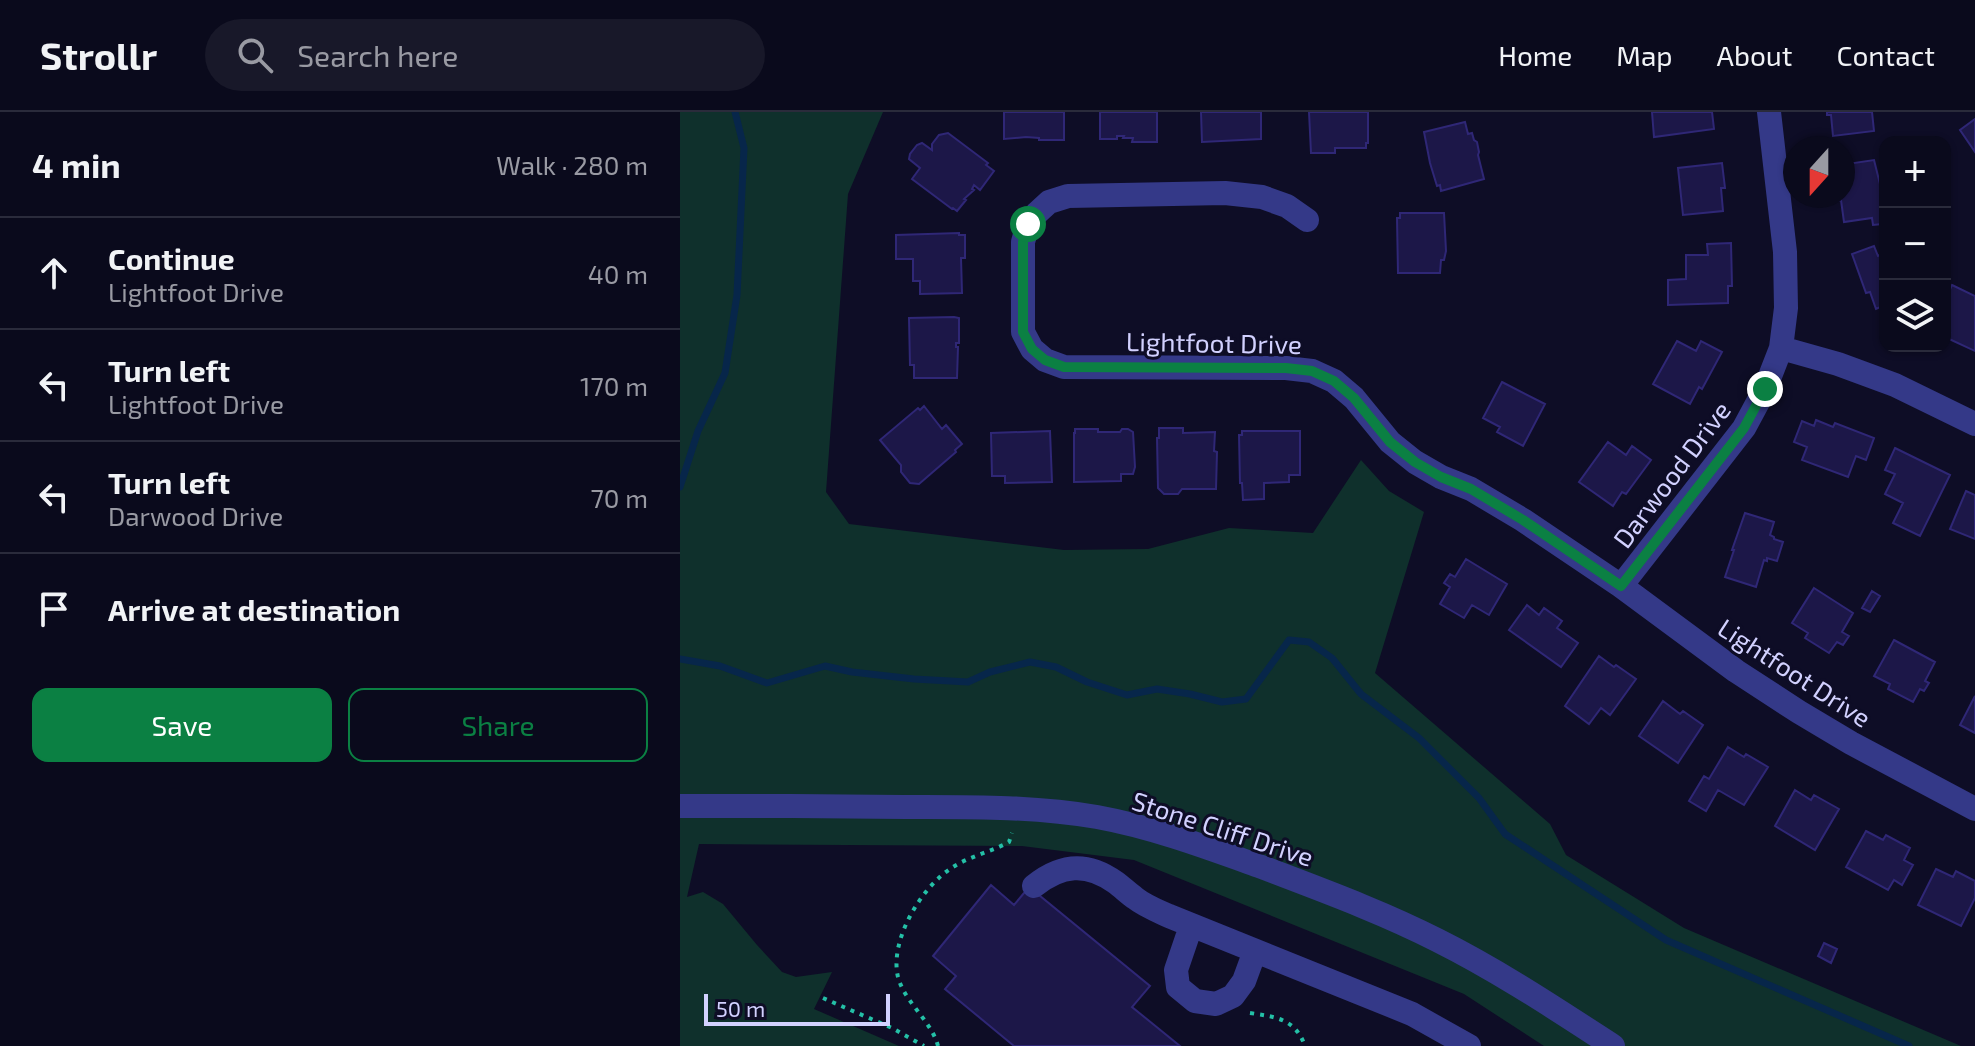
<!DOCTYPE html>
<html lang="en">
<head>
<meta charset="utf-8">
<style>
  body { margin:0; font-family:"Exo 2",sans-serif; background:#181829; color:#f1f3f6 }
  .controls { position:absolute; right:24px; top:24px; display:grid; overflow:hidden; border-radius:16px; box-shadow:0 2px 6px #0004 }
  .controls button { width:72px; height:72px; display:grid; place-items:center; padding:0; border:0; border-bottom:2px solid #2a2b3b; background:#0a0a1c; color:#f1f3f6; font:40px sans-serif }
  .compass { position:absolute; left:1103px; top:24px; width:72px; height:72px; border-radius:50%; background:#0a0a1c; box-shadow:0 2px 6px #0004; rotate:201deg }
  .scale { position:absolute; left:24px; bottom:20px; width:186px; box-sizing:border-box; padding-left:8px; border:4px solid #d2d1ff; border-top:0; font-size:22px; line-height:28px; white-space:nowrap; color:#d2d1ff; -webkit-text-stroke:6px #0e0d26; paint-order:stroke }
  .stop { position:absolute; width:24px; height:24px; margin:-18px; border:6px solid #0b8043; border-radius:50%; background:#fff }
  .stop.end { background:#0b8043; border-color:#fff; box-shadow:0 2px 8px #0008 }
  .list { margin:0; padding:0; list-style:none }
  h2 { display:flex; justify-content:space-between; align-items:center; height:104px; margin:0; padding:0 32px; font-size:34px }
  h2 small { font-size:26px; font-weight:400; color:#999aa3 }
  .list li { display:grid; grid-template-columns:52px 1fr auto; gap:24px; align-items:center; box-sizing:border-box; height:112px; padding:0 32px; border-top:2px solid #2a2b3b }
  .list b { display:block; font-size:30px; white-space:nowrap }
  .list p { margin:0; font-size:26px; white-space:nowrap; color:#999aa3 }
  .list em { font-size:26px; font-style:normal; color:#999aa3 }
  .actions { display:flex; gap:16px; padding:24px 32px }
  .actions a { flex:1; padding:18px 0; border:2px solid #0b8043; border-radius:16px; text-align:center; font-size:28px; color:#0b8043 }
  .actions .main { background:#0b8043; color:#fff }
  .icon { flex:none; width:44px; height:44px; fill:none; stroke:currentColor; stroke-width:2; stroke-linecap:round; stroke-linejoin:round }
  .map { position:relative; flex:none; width:1295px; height:934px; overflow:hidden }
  header { display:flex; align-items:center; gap:48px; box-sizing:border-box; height:112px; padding:0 40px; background:#0a0a1c; border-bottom:2px solid #2a2b3b }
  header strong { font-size:38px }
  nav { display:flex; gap:44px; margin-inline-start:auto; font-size:28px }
  .search { width:560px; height:72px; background:#181829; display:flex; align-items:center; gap:20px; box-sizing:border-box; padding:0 28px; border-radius:44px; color:#999aa3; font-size:30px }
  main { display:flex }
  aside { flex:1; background:#0a0a1c }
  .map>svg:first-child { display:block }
</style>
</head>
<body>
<header>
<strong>Strollr</strong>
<div class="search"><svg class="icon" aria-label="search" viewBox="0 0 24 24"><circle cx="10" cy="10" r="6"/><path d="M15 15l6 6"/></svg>Search here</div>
<nav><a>Home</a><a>Map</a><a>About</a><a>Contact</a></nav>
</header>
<main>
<aside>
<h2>4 min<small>Walk · 280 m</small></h2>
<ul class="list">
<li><svg class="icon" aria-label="ahead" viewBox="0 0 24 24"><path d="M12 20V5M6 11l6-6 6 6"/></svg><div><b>Continue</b><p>Lightfoot Drive</p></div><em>40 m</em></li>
<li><svg class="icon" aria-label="left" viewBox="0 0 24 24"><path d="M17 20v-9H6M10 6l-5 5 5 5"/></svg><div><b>Turn left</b><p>Lightfoot Drive</p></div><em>170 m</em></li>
<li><svg class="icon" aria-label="left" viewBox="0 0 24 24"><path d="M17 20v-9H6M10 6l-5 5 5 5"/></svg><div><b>Turn left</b><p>Darwood Drive</p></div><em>70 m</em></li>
<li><svg class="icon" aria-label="arrive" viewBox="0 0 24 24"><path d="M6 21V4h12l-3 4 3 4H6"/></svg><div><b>Arrive at destination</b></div></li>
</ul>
<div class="actions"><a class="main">Save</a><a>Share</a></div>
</aside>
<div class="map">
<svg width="1295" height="934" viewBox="0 0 1295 934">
  <rect width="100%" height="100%" fill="#0e0d26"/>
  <path fill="#0f302c" d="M0,0H203L168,82L146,380L169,412L384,438L468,437L549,416L633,421L681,348L709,379L744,400L695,561L870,712L886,743L1004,816L1281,934H864L784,882L454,748L342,734L19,732L7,785L23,780L43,792L77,833L102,860L116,865L152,860L134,897L219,934H0Z"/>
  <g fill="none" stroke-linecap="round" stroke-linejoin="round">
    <path stroke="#07264a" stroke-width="7" d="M0,375L18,319L45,261L57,183L64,36L55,0
      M0,547L40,554L87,571L145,554L172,560L234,567L288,570L310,560L350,550L376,555L407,570L447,583L477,577L510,582L542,590L566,587L609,528L629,530L652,546L681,582L739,626L799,686L825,722L986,828L1229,934"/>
  </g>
  <path fill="#1c1748" stroke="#2f2776" stroke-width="2" d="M324,0H384V28H359V26L346,25L324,27Z
    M420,0H477V30H452L453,26H443L444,24H437V27H420Z
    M521,0H581V27L522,30Z
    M629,0H688V31H686V36H655V41H631Z
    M972,0H1032L1034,17L974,25Z
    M1147,0H1192L1194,19L1153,24L1151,3H1147Z
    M1295,7V40L1280,18Z
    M785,10L788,22L792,21L794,28L797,30L799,40L798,43L804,67L761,79L760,73L757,74L750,51L744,20Z
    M268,21L308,51L306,53L314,59L300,78L294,73L292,77L294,78L284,87L286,88L277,99L273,96L272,97L232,67L240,56L229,47L230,42L237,33L242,31L252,38V32L259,23Z
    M1194,48L1200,72L1202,71L1204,82H1201L1204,105L1201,106L1202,112L1193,113L1192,106L1164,110L1161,88L1157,89L1156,84H1163V62H1168L1167,52Z
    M1042,51L1045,76H1041L1043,99L1003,103L998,56Z
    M720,101H764L766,139L764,148H761L760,161H718L717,106H720Z
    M279,121V123H285V146H281L282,181L240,182V169H233V147H216V123Z
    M1051,131L1052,174H1048V191L988,193V168L1006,167V143H1028L1027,132Z
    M1194,134L1198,144L1205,141V193L1196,197L1190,180L1186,181L1172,142Z
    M1272,173L1295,184V239L1267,226L1270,221L1265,218V188Z
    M274,205L279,206V231H276V235H278L277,266H234V253H230L229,206Z
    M997,229L1016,239L1021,229L1042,240L1022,277L1019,275L1010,292L973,272Z
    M822,270L865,292L843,334L817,320L820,315L803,306Z
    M244,294L262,317L266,313L282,332L275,338L276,340L239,372L230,371L221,360V353L200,328L238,296L240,298Z
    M1136,308L1153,315L1155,311L1194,326L1186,348L1176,344L1168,365L1122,348L1127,335L1114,330L1122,309L1134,314Z
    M479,316H503V321L535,320L534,339L537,340L536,377H502L498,382H484L478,376L477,326H479Z
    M395,317H418V320H440L442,317H448L453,320L455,355L453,362H441V369L394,370V321H395Z
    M370,319L372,370L325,371V364H312L311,321Z
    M562,319H620V363H609V370L584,371V387L563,388L562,371H560L559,323H562Z
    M928,330L946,343L952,334L971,348L946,382L942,380L933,394L899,370Z
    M1215,336L1270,363L1240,424L1213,411L1223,391L1205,382L1215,362L1205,358Z
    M1286,379L1295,383V427L1270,417Z
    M1065,401L1094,410L1090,423L1094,425V427L1103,430L1097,449L1087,446V449L1084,448L1076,475L1045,465L1054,438H1052Z
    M786,447L827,472L809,503L792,493L784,506L760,492L770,475L764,471L770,462L775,465Z
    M1134,476L1173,501L1162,520L1169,524L1163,533L1157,530L1149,541L1125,526L1128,521L1112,511Z
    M1192,479L1200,484L1190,500L1182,496Z
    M847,493L859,503L864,496L882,509L877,516L898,531L881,555L829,518Z
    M1214,528L1255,550L1245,569L1249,571L1244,579L1240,577L1233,590L1208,577L1210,572L1194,564Z
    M919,544L934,555L936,553L956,567L930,603L921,596L909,612L885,594Z
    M1295,584V621L1280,613Z
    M983,589L1000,602L1003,599L1023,613L998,651L959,624Z
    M1048,635L1064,645L1066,642L1088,655L1064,693L1038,678L1026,699L1009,689L1024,664L1029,667Z
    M1115,678L1131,688L1134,683L1159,697L1135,738L1095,714Z
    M1186,719L1203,728L1206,723L1230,736L1224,748L1233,753L1222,773L1214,768L1208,778L1166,755Z
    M1256,757L1273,765L1276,759L1295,769V786L1281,814L1238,793Z
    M311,773L334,793L349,775L470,874L452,895L500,934H334L265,877L276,864L253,844Z
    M1144,831L1157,837L1151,851L1138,844Z"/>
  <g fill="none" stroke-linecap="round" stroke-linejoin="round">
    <path stroke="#24c0a7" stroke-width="4" stroke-dasharray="4 6" stroke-linecap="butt" d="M143,886L212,916L244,934
      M570,901C595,905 615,906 625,934
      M258,934C251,908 225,891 218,865C209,828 242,774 273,755C290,744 311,740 329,730L332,721"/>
    <path stroke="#343988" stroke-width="24" d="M627,108L607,94L582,85L545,81L388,84L369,90L357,101L348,112L343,130V220L352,237L365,248L384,255L606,256L632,259L654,269L674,286L710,330L735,350L761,365L791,377L843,408L941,474L1056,559L1119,600L1171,631L1295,697
      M1101,236L1158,252L1215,273L1295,312
      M941,474L1064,316L1085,277L1101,236L1106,196L1105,140L1089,0
      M0,694C75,694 149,694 224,695C288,695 353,694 417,705C472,715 526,735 579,754C639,777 700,799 757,828C819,859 876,897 933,934
      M354,774C381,752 407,750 435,770C442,775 448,781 455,786C465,794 478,799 489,804L732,902L789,934
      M511,814L496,858L498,875L515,889L536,892L553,884L564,869L575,839"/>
  </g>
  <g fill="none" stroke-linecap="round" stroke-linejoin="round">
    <path stroke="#0b8043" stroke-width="10" d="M348,112L343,130V220L352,237L365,248L384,255L606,256L632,259L654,269L674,286L710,330L735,350L761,365L791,377L843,408L941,474L1064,316L1085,277"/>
  </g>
  <g text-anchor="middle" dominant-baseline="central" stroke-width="6" stroke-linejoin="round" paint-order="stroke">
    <g font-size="26" fill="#d2d1ff" stroke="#0e0d26">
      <text transform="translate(534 230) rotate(1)">Lightfoot Drive</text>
      <text transform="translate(991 362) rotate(-53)">Darwood Drive</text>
      <text transform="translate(1115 560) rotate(33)">Lightfoot Drive</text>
      <text transform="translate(543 716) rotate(18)">Stone Cliff Drive</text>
    </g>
  </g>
</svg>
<div class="controls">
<button>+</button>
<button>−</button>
<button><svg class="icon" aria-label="layers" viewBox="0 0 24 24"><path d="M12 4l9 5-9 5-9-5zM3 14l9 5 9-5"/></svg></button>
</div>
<svg class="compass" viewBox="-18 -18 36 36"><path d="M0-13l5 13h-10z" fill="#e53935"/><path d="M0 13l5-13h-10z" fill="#999aa3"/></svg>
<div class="scale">50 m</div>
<div class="stop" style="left:348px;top:112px"></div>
<div class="stop end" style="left:1085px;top:277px"></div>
</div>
</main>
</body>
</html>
